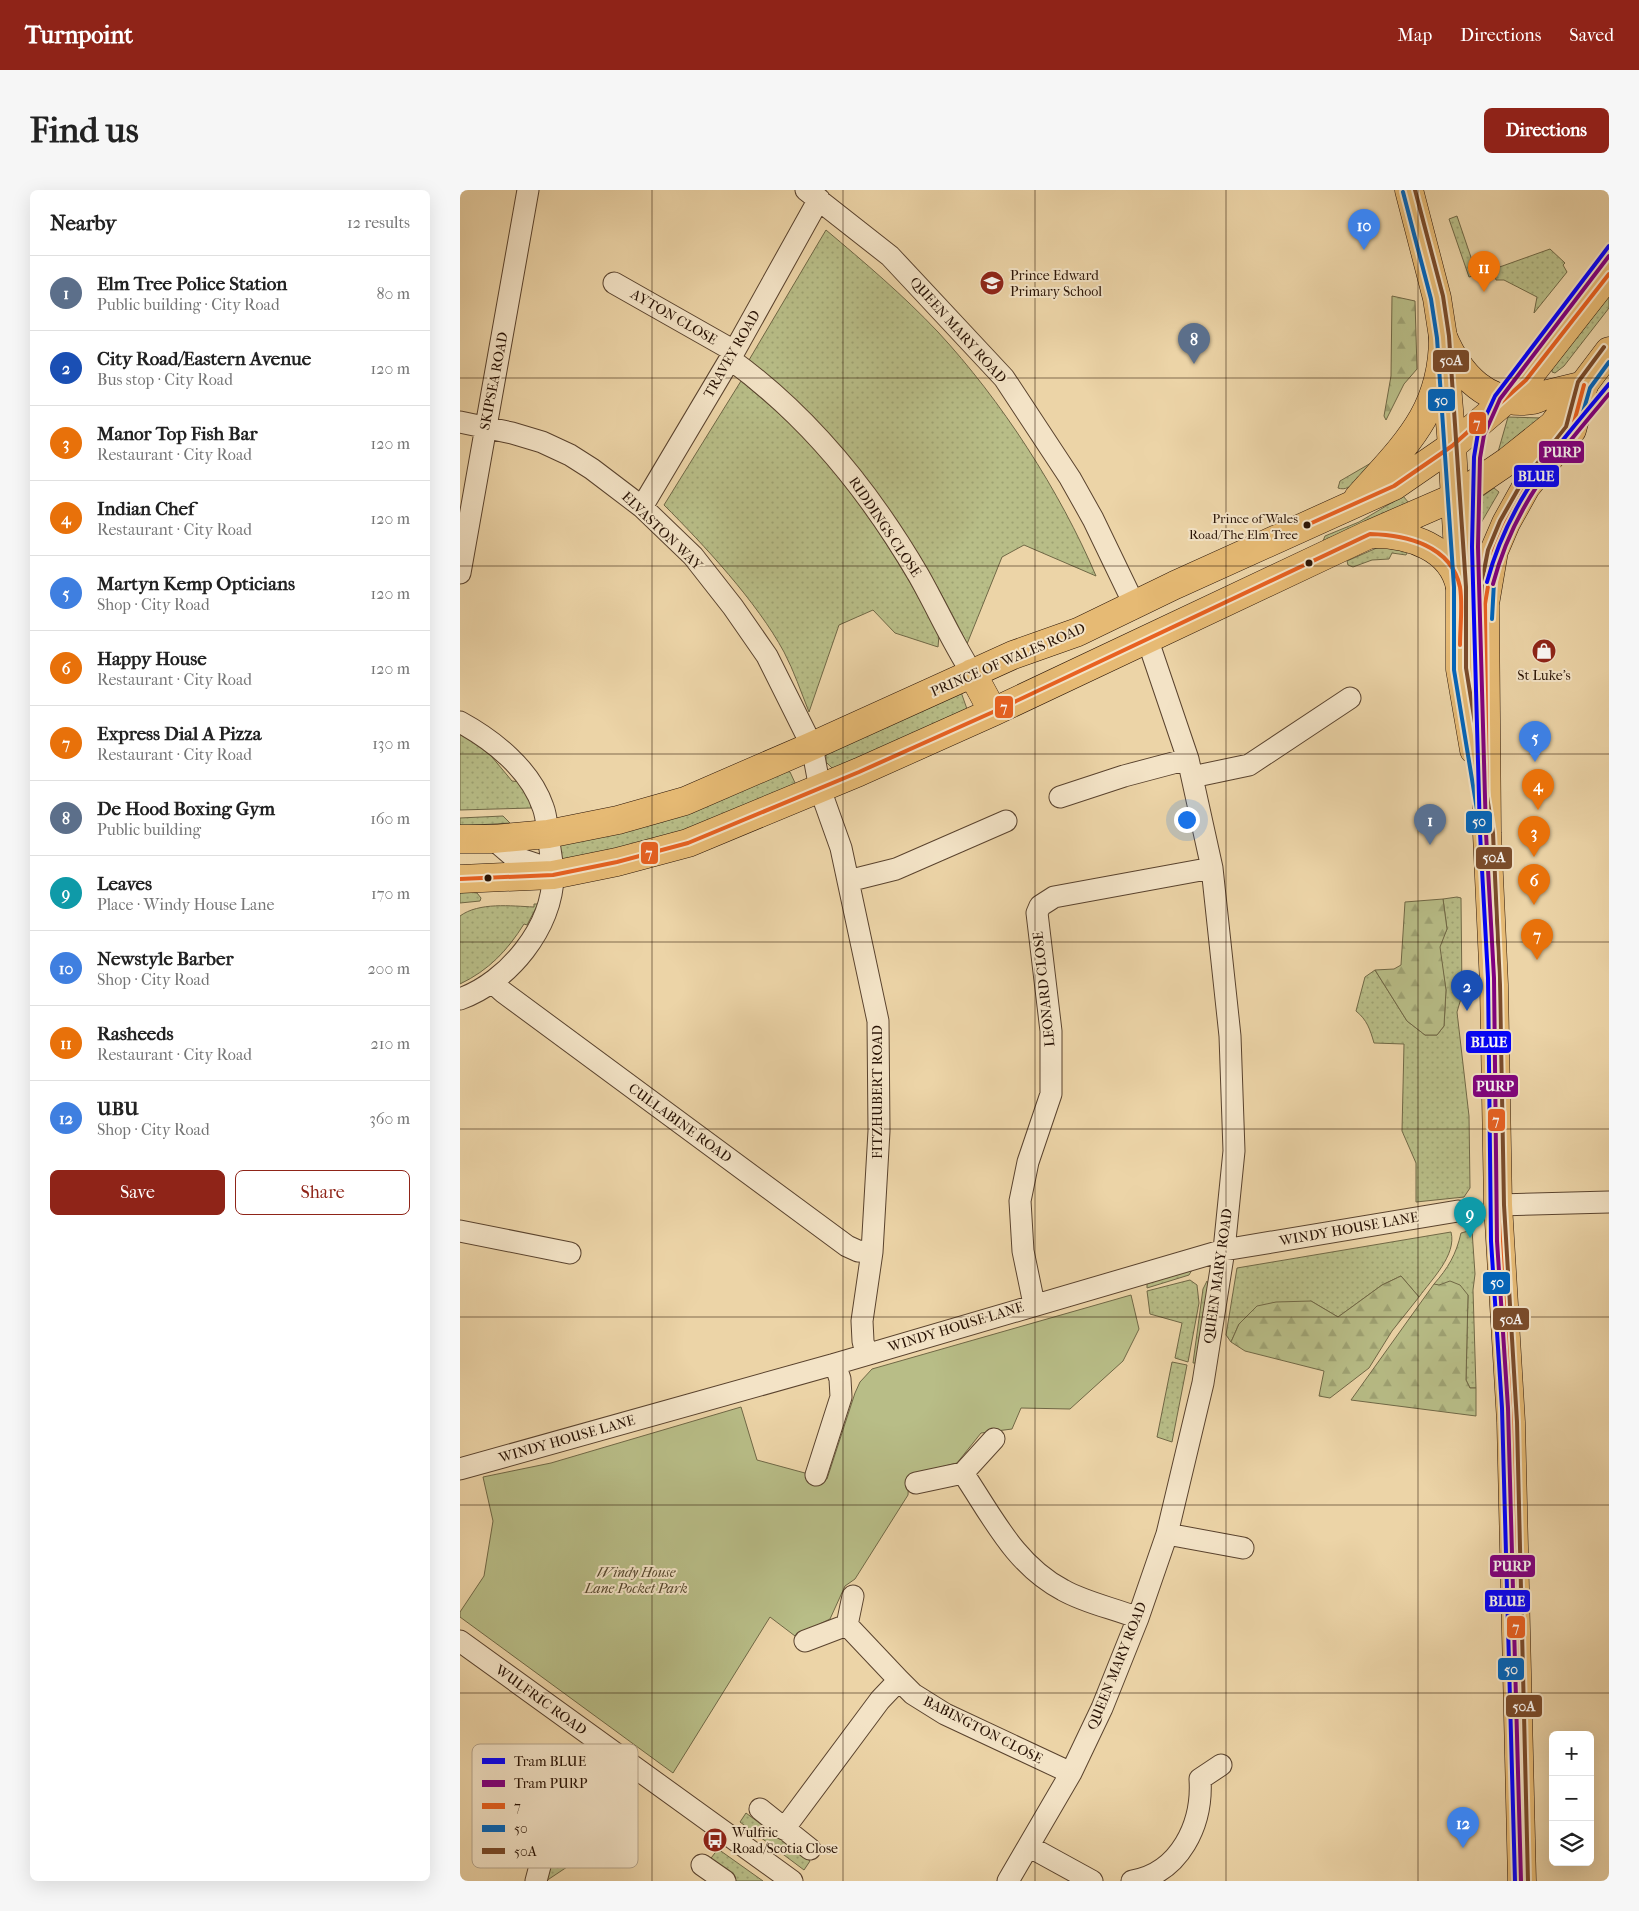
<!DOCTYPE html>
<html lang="en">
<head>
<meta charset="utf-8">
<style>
  body { margin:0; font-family:"IM FELL French Canon",serif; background:#f6f6f6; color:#222 }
  .controls { position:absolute; right:15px; bottom:15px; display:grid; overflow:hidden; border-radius:8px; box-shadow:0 5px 20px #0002 }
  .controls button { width:45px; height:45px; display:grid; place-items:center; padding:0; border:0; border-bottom:1px solid #e0e0e0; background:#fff; color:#222; font:25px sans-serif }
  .you { position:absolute; left:726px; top:629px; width:18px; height:18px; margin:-12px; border:4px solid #fff; border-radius:50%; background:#1a73e8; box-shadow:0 0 0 8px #1a73e833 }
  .badge { display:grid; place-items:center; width:32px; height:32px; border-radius:50%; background:#8f2418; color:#fff; font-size:16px; font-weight:700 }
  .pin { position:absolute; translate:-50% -41px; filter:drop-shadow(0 1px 2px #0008) }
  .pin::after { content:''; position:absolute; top:26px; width:18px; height:15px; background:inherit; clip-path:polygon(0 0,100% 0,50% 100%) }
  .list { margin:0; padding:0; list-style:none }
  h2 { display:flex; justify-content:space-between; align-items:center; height:65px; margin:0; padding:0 20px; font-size:21px }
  h2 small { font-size:16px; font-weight:400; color:#767676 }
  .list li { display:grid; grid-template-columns:32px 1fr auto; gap:15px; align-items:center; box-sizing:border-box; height:75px; padding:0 20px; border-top:1px solid #e0e0e0 }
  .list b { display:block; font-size:19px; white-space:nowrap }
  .list p { margin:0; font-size:16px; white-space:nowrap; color:#767676 }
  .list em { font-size:16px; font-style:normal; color:#767676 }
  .actions { display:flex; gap:10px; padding:15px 20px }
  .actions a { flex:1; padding:11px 0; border:1px solid #8f2418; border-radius:8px; text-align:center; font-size:18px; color:#8f2418 }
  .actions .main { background:#8f2418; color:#fff }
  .icon { flex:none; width:28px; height:28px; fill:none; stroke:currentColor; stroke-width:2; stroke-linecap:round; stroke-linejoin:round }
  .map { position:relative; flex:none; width:1149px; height:1691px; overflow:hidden; border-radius:8px }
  header { display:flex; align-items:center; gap:30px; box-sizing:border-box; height:70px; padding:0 25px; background:#8f2418; color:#fff }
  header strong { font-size:24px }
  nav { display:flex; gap:28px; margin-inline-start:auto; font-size:18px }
  .intro { display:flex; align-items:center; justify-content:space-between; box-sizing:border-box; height:120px; padding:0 30px }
  h1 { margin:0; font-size:35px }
  .button { padding:12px 22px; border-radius:8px; background:#8f2418; color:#fff; font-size:18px; font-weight:700 }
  main { display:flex; gap:30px; padding:0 30px }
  aside { flex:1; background:#fff; border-radius:8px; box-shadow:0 5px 20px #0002 }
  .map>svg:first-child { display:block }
</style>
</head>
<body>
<header>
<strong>Turnpoint</strong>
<nav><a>Map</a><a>Directions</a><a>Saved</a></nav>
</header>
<div class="intro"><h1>Find us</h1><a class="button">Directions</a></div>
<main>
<aside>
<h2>Nearby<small>12 results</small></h2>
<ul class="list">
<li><span class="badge" style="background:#5c6f8a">1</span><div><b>Elm Tree Police Station</b><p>Public building · City Road</p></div><em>80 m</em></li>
<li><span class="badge" style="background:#1a4fb4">2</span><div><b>City Road/Eastern Avenue</b><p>Bus stop · City Road</p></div><em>120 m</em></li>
<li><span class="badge" style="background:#e8710a">3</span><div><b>Manor Top Fish Bar</b><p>Restaurant · City Road</p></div><em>120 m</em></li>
<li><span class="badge" style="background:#e8710a">4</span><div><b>Indian Chef</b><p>Restaurant · City Road</p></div><em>120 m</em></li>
<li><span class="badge" style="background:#3f7fe0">5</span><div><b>Martyn Kemp Opticians</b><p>Shop · City Road</p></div><em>120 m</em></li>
<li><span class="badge" style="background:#e8710a">6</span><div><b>Happy House</b><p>Restaurant · City Road</p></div><em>120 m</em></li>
<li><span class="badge" style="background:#e8710a">7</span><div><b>Express Dial A Pizza</b><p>Restaurant · City Road</p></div><em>130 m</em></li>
<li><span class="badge" style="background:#5c6f8a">8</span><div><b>De Hood Boxing Gym</b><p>Public building</p></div><em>160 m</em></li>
<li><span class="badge" style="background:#0f9aa8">9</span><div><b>Leaves</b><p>Place · Windy House Lane</p></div><em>170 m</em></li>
<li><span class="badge" style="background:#3f7fe0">10</span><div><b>Newstyle Barber</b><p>Shop · City Road</p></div><em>200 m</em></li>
<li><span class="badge" style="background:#e8710a">11</span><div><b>Rasheeds</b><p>Restaurant · City Road</p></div><em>210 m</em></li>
<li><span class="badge" style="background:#3f7fe0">12</span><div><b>UBU</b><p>Shop · City Road</p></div><em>360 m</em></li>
</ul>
<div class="actions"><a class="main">Save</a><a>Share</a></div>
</aside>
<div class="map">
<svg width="1149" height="1691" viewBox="0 0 1149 1691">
  <defs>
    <pattern id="grass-dots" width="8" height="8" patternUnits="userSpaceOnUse" patternTransform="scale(1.25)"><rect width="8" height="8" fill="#b8bd87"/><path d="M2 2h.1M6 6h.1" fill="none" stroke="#9ea273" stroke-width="1.8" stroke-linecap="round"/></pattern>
    <pattern id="forest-firs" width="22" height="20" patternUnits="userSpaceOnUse" patternTransform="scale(1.25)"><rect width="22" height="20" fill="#b8bd87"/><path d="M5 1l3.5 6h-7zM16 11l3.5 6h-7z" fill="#9ea273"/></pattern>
  </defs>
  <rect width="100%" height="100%" fill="#ecd4a7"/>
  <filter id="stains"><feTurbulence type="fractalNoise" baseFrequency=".004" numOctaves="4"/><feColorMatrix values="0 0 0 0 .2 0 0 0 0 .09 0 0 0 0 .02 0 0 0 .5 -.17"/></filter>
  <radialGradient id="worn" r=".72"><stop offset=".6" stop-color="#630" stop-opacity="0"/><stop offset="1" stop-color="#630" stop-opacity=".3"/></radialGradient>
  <path fill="url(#grass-dots)" stroke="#706846" d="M997,26L1017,85L1009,87L989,29Z
    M366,40C404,72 443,105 478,142C541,210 600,301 636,386L564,355L542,367L507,454C467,371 416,293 351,226C332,206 310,188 289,170Z
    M1090,59L1105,73L1103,75L1107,82L1074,123L1077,107L1044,90H1036L1034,79Z
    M1149,106V118L1104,176L1095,183L1092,182V177Z
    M281,191C302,209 324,227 343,247C399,305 442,375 479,445L478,457L435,443L413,420L379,435L349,522C341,502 334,481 324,462C297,412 244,355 204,315Z
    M1048,227L1081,228L1038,262Z
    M911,273C903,283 892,303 878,298L880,291Z
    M1034,298L1039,302L1021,333L1019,331L1020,308Z
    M943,306L949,313L863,351L865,346L899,332Z
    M919,357L948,361L946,365L932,363L929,369L912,370L893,377L888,375L887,371Z
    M501,502L507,519L373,579L366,572V564Z
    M0,538L27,561L52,591L61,592L70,610L71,618L0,620Z
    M324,581L330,582L336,595L220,645L97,673V652Z
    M43,626L50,633L0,636V628Z
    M0,701L17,703L21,708L20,711L0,713Z
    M997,707L1001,708L1002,805L997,822L1009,926L1010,998L1004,1007L956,1012V973L942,941L944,854L914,853C910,839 907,830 896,821L905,787L915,780L947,831L965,845H977L984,836L986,800L979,757L987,739L983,709Z
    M74,714H78L67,735L64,734C47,761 29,780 0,794V726C19,712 51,716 74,717Z
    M1012,1040L1015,1084L1013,1100L1016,1198H1010L1006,1190L1008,1105L974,1094C988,1078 996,1065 1001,1043Z
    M991,1042C997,1065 971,1090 959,1107L941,1086L922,1095L878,1127L851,1111L779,1134L771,1152L766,1145L777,1078Z
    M732,1080L729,1085L687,1098V1092Z
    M730,1090L737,1095L739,1113L728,1172L715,1168L722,1133L690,1124L687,1101Z
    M747,1091L749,1095L737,1173H733L743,1099Z
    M712,1172L727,1175L712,1252L697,1247Z
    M139,1573L178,1602L136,1650Z
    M109,1584L131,1593V1654L107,1677L86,1691L88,1618Z
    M286,1623L350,1671L344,1680L280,1632Z
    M258,1659L303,1691H276L248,1672Z"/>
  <path fill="url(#forest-firs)" stroke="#706846" d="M932,106L955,111L957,179L944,194L926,230L924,226L931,186Z
    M983,709L987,739L980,757L986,800L984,836L977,845H965L947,831L915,780L934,779L941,775L945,712Z
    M941,1086L959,1107L932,1141L909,1178L870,1208L859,1206L864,1181L785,1161L771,1152L779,1134L797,1116L816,1112L851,1111L878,1127L922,1095Z
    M990,1091L1000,1095L1008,1105L1006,1190L1010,1198H1016V1226L891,1210L974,1094L979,1095Z"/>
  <path fill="#b8bd87" stroke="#706846" d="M671,1105L679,1139L663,1171L610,1219L561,1218L552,1239L521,1243L497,1273L449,1285L448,1305L395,1389L385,1396L370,1429L335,1446L310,1427L213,1583L0,1427V1422L24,1386L33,1331L23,1287L91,1273L281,1217L297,1270L367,1289L395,1203L400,1192L412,1179Z"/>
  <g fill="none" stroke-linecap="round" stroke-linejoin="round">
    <defs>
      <path id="minor" d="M346,0L430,66L544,188L610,288L633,329L674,414
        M154,93L274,161
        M270,169C349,226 410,302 459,386C477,418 492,452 512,483
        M0,232L52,243L82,252L110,265L132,279L182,317L233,366L273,417L307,466L352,556L360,599L381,658L418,831L419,941L412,1062L402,1131L403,1151L406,1164
        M182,317L270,169L359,9
        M0,383L68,0
        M0,532C33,550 70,579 83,617C87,627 87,640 89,651C90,662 93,674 93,685C93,737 48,792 0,809
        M732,587L789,575L890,508
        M600,607L664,586L728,569
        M33,649L54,667L81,676L93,685
        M388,691L436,679L546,631
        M33,793L43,802L387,1056L398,1061L412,1062
        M1038,1015L1149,1012
        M0,1041L110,1063
        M574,1114L563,1061L560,1011L568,972L591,904V841L577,723L580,716L594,707L752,678
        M0,1279L375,1174L764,1060L998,1021
        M503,1283C532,1326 555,1375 603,1400C626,1413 653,1418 678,1428
        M356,1285L381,1207L380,1189L375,1174
        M456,1293L503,1283L534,1249
        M707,1344L783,1358
        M387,1435L439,1490
        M0,1451L332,1691
        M345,1451L387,1435L393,1406
        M300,1619L350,1659
        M324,1639L420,1510L439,1490L453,1504L485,1524L611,1583
        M570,1657L632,1691
        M242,1675L265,1691
        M76,1691L85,1657L79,1608L100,1580
        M548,1691L611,1583L642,1518L678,1428L707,1344L743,1193L764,1060L774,961L770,846L752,678L728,569L688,451
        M672,1691C720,1683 743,1634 740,1589L761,1575"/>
      <path id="primary" d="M949,0L977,108L983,147L992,256L1000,397V479L1014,560
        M1062,1691L1051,1232L1038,1015L1034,795L1027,643L1025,414L1034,361L1046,333L1066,297L1112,240L1124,195"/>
      <path id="trunk" d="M983,147C999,185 1028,217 1073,210C1078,209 1082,206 1087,204C1099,201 1112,198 1124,195
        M898,308C945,255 983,222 983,147
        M914,344C949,344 992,357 1000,397
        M512,483L533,522
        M0,649H33L88,644L158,630L225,611L352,556L553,465L618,442L715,395L934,296L992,256L1047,209L1066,190L1149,84
        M0,689L93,685L157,672L228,653L399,582L533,522L910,344L995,307L1048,271L1093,235L1149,161"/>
    </defs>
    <use href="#minor" stroke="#5a432e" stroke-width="23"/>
    <use href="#primary" stroke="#291305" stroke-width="29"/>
    <use href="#trunk" stroke="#291305" stroke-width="29"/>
    <use href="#minor" stroke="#f3e3c6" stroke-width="21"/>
    <use href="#primary" stroke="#e6ba74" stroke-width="28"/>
    <use href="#trunk" stroke="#e6ba74" stroke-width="28"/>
    <defs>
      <path id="bus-1" d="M847,335L934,296L992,256L1066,190L1149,84
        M0,689L93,685L157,672L228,653L399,582L533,522L910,344C946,345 991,355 1000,397C1003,416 1000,436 1000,455
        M1062,1691L1051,1232L1038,1015L1034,795L1027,643L1025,414L1034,361L1046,333L1066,297L1112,240L1124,195"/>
      <path id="bus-2" d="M943,2L971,109L977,148L994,397V480L1021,644L1028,795L1032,1015L1045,1232L1056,1691
        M1032,429L1034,392L1040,363L1052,336L1071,301L1117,243L1130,198L1149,172"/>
      <path id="bus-3" d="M955,0L983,106L989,146L1006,397V478L1033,643L1040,795L1044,1015L1057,1232L1068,1691
        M1020,429L1022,391L1028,360L1040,331L1061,294L1106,237L1118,192L1144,157"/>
    </defs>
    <use href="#bus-1" stroke="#f3e3c6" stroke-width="8"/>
    <use href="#bus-2" stroke="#f3e3c6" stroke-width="8"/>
    <use href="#bus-3" stroke="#f3e3c6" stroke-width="8"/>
    <use href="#bus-1" stroke="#e86121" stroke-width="4"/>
    <use href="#bus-2" stroke="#0065bd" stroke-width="4"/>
    <use href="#bus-3" stroke="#7a4b2a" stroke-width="4"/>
    <defs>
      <path id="tram-1" d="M1027,392C1049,309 1096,258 1149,194
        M1055,1691L1042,1218L1031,1051L1028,788L1020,643L1012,357L1014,267L1018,243L1035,206L1149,56"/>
      <path id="tram-2" d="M1033,394C1054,314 1098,265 1149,204
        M1061,1691L1048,1218L1037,1051L1034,788L1026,643L1018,357L1020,268L1024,245L1040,209L1149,66"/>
    </defs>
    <use href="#tram-1" stroke="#f3e3c6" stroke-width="8"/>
    <use href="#tram-2" stroke="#f3e3c6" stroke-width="8"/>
    <use href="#tram-1" stroke="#00f" stroke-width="4"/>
    <use href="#tram-2" stroke="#800080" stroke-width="4"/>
  </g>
  <path fill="none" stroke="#291305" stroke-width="1" stroke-opacity="0.55" d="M192,0V1691M383,0V1691M575,0V1691M766,0V1691M958,0V1691M0,188H1149M0,376H1149M0,564H1149M0,752H1149M0,939H1149M0,1127H1149M0,1315H1149M0,1503H1149"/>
  <defs>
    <symbol id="school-disc" viewBox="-11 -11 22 22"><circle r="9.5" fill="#8f2418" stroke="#f3e3c6"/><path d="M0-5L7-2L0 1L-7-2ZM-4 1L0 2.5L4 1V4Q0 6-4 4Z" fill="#fff"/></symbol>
    <symbol id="shop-disc" viewBox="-11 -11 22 22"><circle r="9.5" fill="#8f2418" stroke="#f3e3c6"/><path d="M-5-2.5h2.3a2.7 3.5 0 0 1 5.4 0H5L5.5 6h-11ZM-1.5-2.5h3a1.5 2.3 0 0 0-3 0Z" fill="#fff"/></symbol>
    <symbol id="bus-disc" viewBox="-11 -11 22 22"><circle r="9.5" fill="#8f2418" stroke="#f3e3c6"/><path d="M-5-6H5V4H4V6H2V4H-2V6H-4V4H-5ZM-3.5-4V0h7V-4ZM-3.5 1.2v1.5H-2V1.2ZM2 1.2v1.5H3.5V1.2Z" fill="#fff"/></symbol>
  </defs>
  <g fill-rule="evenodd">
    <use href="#school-disc" x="518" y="79" width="28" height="28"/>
    <use href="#shop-disc" x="1070" y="447" width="28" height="28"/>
    <use href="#bus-disc" x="241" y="1636" width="28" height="28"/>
  </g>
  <g fill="#291305" stroke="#f3e3c6" stroke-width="2">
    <circle cx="847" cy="335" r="4.5"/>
    <circle cx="849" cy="373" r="4.5"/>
    <circle cx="28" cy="688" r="4.5"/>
  </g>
  <g text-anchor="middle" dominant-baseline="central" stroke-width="4" stroke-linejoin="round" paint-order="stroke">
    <g font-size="13" fill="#291305" stroke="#f3e3c6" text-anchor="end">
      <text x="838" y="328">Prince of Wales<tspan x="838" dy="16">Road/The Elm Tree</tspan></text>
    </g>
    <g font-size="14" fill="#291305" stroke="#f3e3c6" text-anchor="start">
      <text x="550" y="85">Prince Edward<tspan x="550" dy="16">Primary School</tspan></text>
      <text x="1084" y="485" text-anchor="middle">St Luke's</text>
      <text x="272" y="1642">Wulfric<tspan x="272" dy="16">Road/Scotia Close</tspan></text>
    </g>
    <g font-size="14" fill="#291305" stroke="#f3e3c6">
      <text transform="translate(214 127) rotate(30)">AYTON CLOSE</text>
      <text transform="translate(498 140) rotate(48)">QUEEN MARY ROAD</text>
      <text transform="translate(272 164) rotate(-60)">TRAVEY ROAD</text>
      <text transform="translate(34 191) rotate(-79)">SKIPSEA ROAD</text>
      <text transform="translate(425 337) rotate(56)">RIDDINGS CLOSE</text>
      <text transform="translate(202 341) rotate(44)">ELVASTON WAY</text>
      <text transform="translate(548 470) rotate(-23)">PRINCE OF WALES ROAD</text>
      <text transform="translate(584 799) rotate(-96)">LEONARD CLOSE</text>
      <text transform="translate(417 902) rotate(-90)">FITZHUBERT ROAD</text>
      <text transform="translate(220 933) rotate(36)">CULLABINE ROAD</text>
      <text transform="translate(889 1039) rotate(-10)">WINDY HOUSE LANE</text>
      <text transform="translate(758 1086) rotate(-82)">QUEEN MARY ROAD</text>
      <text transform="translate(496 1137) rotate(-17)">WINDY HOUSE LANE</text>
      <text transform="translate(107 1249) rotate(-16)">WINDY HOUSE LANE</text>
      <text transform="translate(657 1476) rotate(-68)">QUEEN MARY ROAD</text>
      <text transform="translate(81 1510) rotate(36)">WULFRIC ROAD</text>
      <text transform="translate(523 1540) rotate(27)">BABINGTON CLOSE</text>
    </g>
    <g font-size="14" font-style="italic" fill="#54462c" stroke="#f3e3c6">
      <text x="176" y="1382">Windy House<tspan x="176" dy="16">Lane Pocket Park</tspan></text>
    </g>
  </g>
  <rect x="12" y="1554" width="166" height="124" rx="8" fill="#f3e3c6" stroke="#b6a58c" stroke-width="1"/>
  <rect x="22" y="1568" width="23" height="6" fill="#00f"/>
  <rect x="22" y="1590" width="23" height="7" fill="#800080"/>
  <rect x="22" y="1613" width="23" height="6" fill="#e86121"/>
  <rect x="22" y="1635" width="23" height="7" fill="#0065bd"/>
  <rect x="22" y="1658" width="23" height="6" fill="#7a4b2a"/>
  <g font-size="14" fill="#291305">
    <text x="54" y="1576">Tram BLUE</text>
    <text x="54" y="1598">Tram PURP</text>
    <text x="54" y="1621">7</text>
    <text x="54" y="1643">50</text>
    <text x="54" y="1666">50A</text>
  </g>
  <g stroke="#f3e3c6" stroke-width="2">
    <rect x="972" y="159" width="38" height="24" rx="5" fill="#7a4b2a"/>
    <rect x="967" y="198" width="29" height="24" rx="5" fill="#0065bd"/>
    <rect x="1008" y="221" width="19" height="24" rx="5" fill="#e86121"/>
    <rect x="1078" y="250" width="47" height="24" rx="5" fill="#800080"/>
    <rect x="1053" y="274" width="47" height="24" rx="5" fill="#00f"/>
    <rect x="534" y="505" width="20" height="24" rx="5" fill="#e86121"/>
    <rect x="1005" y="620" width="28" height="24" rx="5" fill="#0065bd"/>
    <rect x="180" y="651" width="19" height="24" rx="5" fill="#e86121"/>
    <rect x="1015" y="656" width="38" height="24" rx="5" fill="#7a4b2a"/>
    <rect x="1005" y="840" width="47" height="24" rx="5" fill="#00f"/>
    <rect x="1012" y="884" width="47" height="24" rx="5" fill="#800080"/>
    <rect x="1027" y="918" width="19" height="24" rx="5" fill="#e86121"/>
    <rect x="1022" y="1081" width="29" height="24" rx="5" fill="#0065bd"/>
    <rect x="1032" y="1117" width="38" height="24" rx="5" fill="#7a4b2a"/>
    <rect x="1029" y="1364" width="47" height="24" rx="5" fill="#800080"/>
    <rect x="1024" y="1399" width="47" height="24" rx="5" fill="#00f"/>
    <rect x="1046" y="1425" width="20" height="24" rx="5" fill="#e86121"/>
    <rect x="1037" y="1467" width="28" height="24" rx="5" fill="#0065bd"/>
    <rect x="1045" y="1504" width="38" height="24" rx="5" fill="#7a4b2a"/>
  </g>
  <g font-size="14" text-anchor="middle" font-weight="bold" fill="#fff">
    <text x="991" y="175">50A</text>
    <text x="981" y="215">50</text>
    <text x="1017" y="238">7</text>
    <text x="1102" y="267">PURP</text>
    <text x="1076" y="291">BLUE</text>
    <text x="544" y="522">7</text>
    <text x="1019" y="636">50</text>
    <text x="189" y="668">7</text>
    <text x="1034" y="672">50A</text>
    <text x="1029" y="857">BLUE</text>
    <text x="1035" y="901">PURP</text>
    <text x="1036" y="935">7</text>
    <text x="1037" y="1097">50</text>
    <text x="1051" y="1134">50A</text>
    <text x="1052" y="1381">PURP</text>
    <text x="1047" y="1416">BLUE</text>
    <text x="1056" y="1442">7</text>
    <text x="1051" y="1484">50</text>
    <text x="1064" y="1521">50A</text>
  </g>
  <rect width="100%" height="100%" filter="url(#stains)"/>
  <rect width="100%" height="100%" fill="url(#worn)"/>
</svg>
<div class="controls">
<button>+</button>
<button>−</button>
<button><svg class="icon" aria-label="layers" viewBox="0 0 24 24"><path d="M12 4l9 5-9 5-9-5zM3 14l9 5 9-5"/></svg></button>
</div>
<div class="you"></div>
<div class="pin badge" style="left:970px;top:655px;background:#5c6f8a">1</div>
<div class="pin badge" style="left:1007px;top:821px;background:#1a4fb4">2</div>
<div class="pin badge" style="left:1074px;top:667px;background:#e8710a">3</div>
<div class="pin badge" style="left:1078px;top:620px;background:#e8710a">4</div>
<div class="pin badge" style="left:1075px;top:572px;background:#3f7fe0">5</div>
<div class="pin badge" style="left:1074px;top:715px;background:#e8710a">6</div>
<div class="pin badge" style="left:1077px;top:770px;background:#e8710a">7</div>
<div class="pin badge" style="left:734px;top:174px;background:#5c6f8a">8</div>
<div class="pin badge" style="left:1010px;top:1048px;background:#0f9aa8">9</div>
<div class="pin badge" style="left:904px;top:60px;background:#3f7fe0">10</div>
<div class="pin badge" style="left:1024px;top:102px;background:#e8710a">11</div>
<div class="pin badge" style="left:1003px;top:1658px;background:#3f7fe0">12</div>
</div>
</main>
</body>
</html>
